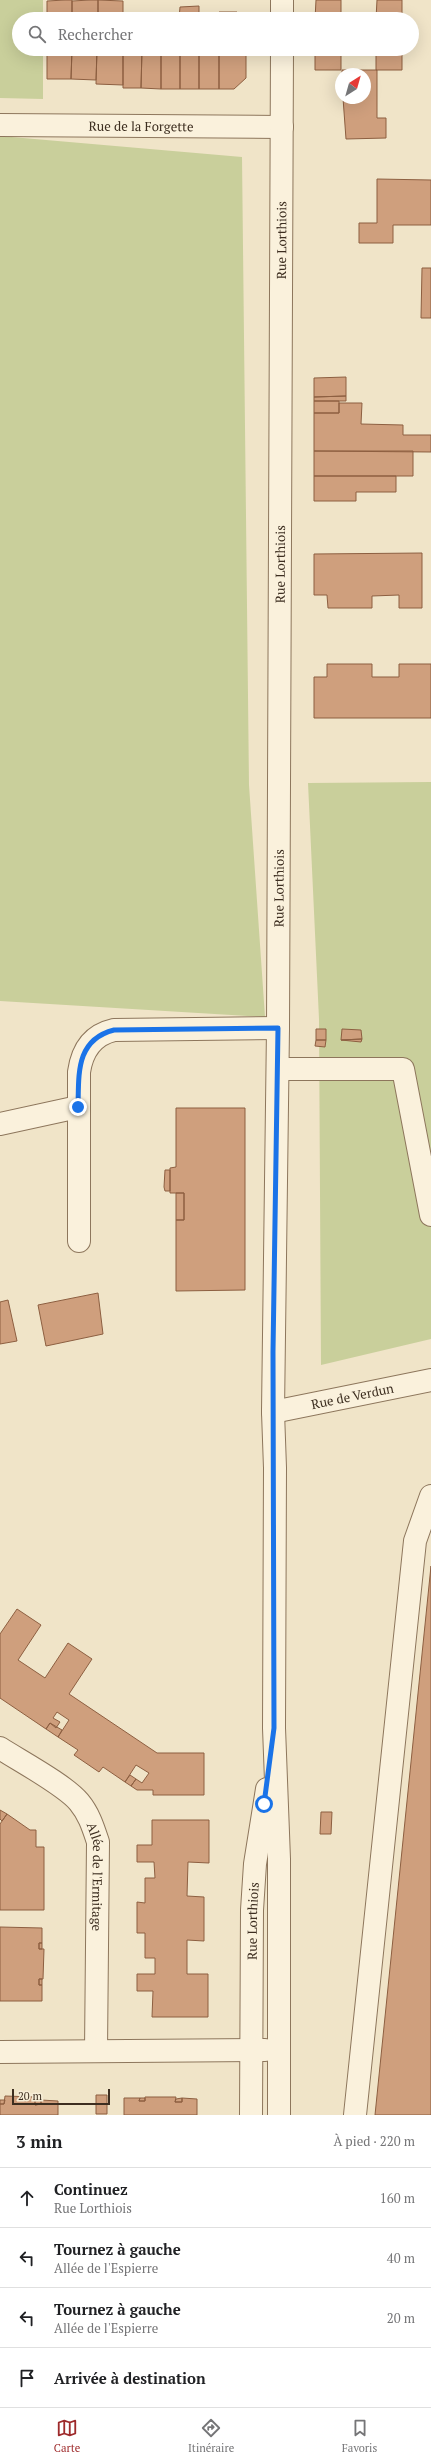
<!DOCTYPE html>
<html lang="fr">
<head>
<meta charset="utf-8">
<style>
  body { margin:0; font-family:"PT Serif",serif; background:#f2f2f2; color:#202124 }
  .compass { position:absolute; left:335px; top:68px; width:36px; height:36px; border-radius:50%; background:#fff; box-shadow:0 4px 16px #0002; rotate:37deg }
  .scale { position:absolute; left:12px; bottom:10px; width:98px; box-sizing:border-box; padding-left:4px; border:2px solid #3d2e20; border-top:0; font-size:11px; line-height:14px; white-space:nowrap; color:#3d2e20; -webkit-text-stroke:3px #f7eed8; paint-order:stroke }
  .stop { position:absolute; width:12px; height:12px; margin:-9px; border:3px solid #1a73e8; border-radius:50%; background:#fff }
  .stop.end { background:#1a73e8; border-color:#fff; box-shadow:0 1px 4px #0008 }
  .list { margin:0; padding:0; list-style:none }
  h2 { display:flex; justify-content:space-between; align-items:center; height:52px; margin:0; padding:0 16px; font-size:17px }
  h2 small { font-size:13px; font-weight:400; color:#757577 }
  .list li { display:grid; grid-template-columns:26px 1fr auto; gap:12px; align-items:center; box-sizing:border-box; height:60px; padding:0 16px; border-top:1px solid #e0e0e0 }
  .list b { display:block; font-size:15px; white-space:nowrap }
  .list p { margin:0; font-size:13px; white-space:nowrap; color:#757577 }
  .list em { font-size:13px; font-style:normal; color:#757577 }
  .icon { flex:none; width:22px; height:22px; fill:none; stroke:currentColor; stroke-width:2; stroke-linecap:round; stroke-linejoin:round }
  .map { position:relative; flex:none; width:431px; height:2115px; overflow:hidden }
  .search { position:absolute; background:#fff; box-shadow:0 4px 16px #0002; left:12px; right:12px; top:12px; height:44px; display:flex; align-items:center; gap:10px; box-sizing:border-box; padding:0 14px; border-radius:22px; color:#757577; font-size:15px }
  .sheet { height:292px; background:#fff }
  nav { display:flex; justify-content:space-around; align-items:center; box-sizing:border-box; height:56px; border-top:1px solid #e0e0e0; background:#fff; font-size:11px; color:#757577 }
  nav a { display:grid; justify-items:center; gap:2px }
  nav .on { color:#9e2a2b }
  .map>svg:first-child { display:block }
</style>
</head>
<body>
<div class="map">
<svg width="431" height="2115" viewBox="0 0 431 2115">
  <rect width="100%" height="100%" fill="#f0e4c8"/>
  <path fill="#c9cf9b" d="M0,0H43V19H19V49H43V99L0,98Z
    M0,136L242,157L249,785L265,1017L0,1001Z
    M431,782V1339L321,1365L319,1019L308,783Z"/>
  <path fill="#cf9f7d" stroke="#8d5f41" d="M65,0H72V19H47V1Z
    M90,0H98V19H72V1Z
    M98,0L123,1V19H98Z
    M316,0H341V19H315Z
    M377,0H402V19H376Z
    M199,6V19H179L180,7Z
    M219,12H237V19H219Z
    M123,14H143V19H123Z
    M47,49H72L71,79H47Z
    M72,49H97L96,80L71,79Z
    M97,49H123V85L96,84Z
    M123,49H142L141,88H123Z
    M142,49H161V89L141,88Z
    M161,49H180V89H161Z
    M180,49H199V89H180Z
    M199,49H219V89H199Z
    M219,49H246V78L234,89H219Z
    M315,49H341V70H315Z
    M376,49H402V70H376Z
    M342,70H377V118H386V138L346,139L343,98H365V74H342Z
    M377,179L431,180V225H393V243H359V223H377Z
    M422,268H431V318H421Z
    M346,377V396L314,397V378Z
    M346,396V401H314V397Z
    M314,401H339V413H314Z
    M339,403H362L361,424L403,425V435H431V452L314,451V413H339Z
    M314,451H413V476H314Z
    M314,476H396V492H356V501H314Z
    M422,553V608H399V595L372,596V608H328L327,595H314V554Z
    M327,664H372V677H399V664H431V718H314V677H327Z
    M316,1029H326V1040H316Z
    M342,1029L361,1030L362,1039L341,1040Z
    M362,1039L361,1042L341,1040Z
    M316,1040H326L325,1047L315,1046Z
    M176,1108H245V1290L176,1291V1220H184V1193H170V1168L176,1167Z
    M165,1170H170V1191H165L164,1187Z
    M176,1193H184V1220H176Z
    M98,1293L103,1334L46,1346L38,1305Z
    M8,1300L17,1341L0,1344V1302Z
    M431,1566V2115H375Z
    M17,1609L41,1625L18,1660L45,1678L68,1643L92,1659L69,1694L157,1753H204V1795H153V1790H137L131,1786L136,1779L142,1783L149,1773L136,1765L125,1782L103,1767L99,1772L74,1755L78,1750L58,1737L69,1720L57,1712L53,1718L60,1722L56,1728L50,1723L46,1729L0,1698V1634Z
    M50,1723L62,1730L58,1737L46,1729Z
    M130,1775L136,1779L131,1786L125,1782Z
    M0,1810L7,1814L2,1821L0,1819Z
    M321,1812H332L331,1834H320Z
    M7,1814L30,1830H36V1847H44V1910H0V1824Z
    M152,1820H209V1863L188,1862L187,1896L204,1897V1941L187,1940V1974H208V2017H152L153,1991H137V1974H155V1958H145V1933H137V1902L145,1903V1878H155L154,1862H137V1845H152Z
    M0,1927L42,1928V1943H39V1949H44L43,1979H39V1985H42V2001H0Z
    M39,1943H42V1949H39Z
    M39,1979H42V1985H39Z
    M96,2095H107V2114H96Z
    M5,2096L35,2097V2105L41,2104V2100L58,2101V2115H0V2104H4Z
    M145,2097H176L175,2102H182V2098L197,2099V2115H124V2098H140L139,2101H145Z
    M140,2098H145V2101H139Z
    M182,2098V2102H175L176,2099Z
    M0,2100H5L4,2104H0Z
    M35,2100H41V2104L35,2105Z"/>
  <g fill="none" stroke-linecap="round" stroke-linejoin="round">
    <defs>
      <g id="minor">
        <path d="M282,0V19"/>
        <path id="s1" d="M0,125L282,127"/>
        <path d="M278,1069H403L431,1215"/>
        <path d="M0,1124L78,1107"/>
        <path d="M79,1241V1072C82,1051 92,1035 114,1030L278,1028"/>
        <path id="s2" d="M273,1412L431,1380"/>
        <path id="s3" d="M0,1748C20,1761 65,1785 79,1802C89,1814 93,1827 98,1842L96,2051"/>
        <path d="M0,2052L265,2050"/>
        <path id="s4" d="M251,2115L252,1910L255,1864L267,1789"/>
        <path id="s5" d="M279,2115V1859L274,1728L275,1468L273,1412L278,1028L282,49"/>
        <path d="M355,2115L415,1541L431,1496"/>
      </g>
    </defs>
    <use href="#minor" stroke="#8d765c" stroke-width="24"/>
    <use href="#minor" stroke="#faf1dc" stroke-width="22"/>
  </g>
  <g fill="none" stroke-linecap="round" stroke-linejoin="round">
    <path stroke="#1a73e8" stroke-width="5" d="M78,1107C79,1075 75,1040 114,1030L278,1028L273,1352L274,1728L264,1804"/>
  </g>
  <g text-anchor="middle" dominant-baseline="central" stroke-width="4" stroke-linejoin="round" paint-order="stroke">
    <g font-size="13" fill="#3d2e20" stroke="#f7eed8">
      <text stroke="none"><textPath href="#s1" startOffset="141">Rue de la Forgette</textPath></text>
      <text stroke="none"><textPath href="#s5" startOffset="1875">Rue Lorthiois</textPath></text>
      <text stroke="none"><textPath href="#s5" startOffset="1551">Rue Lorthiois</textPath></text>
      <text stroke="none"><textPath href="#s5" startOffset="1227">Rue Lorthiois</textPath></text>
      <text stroke="none"><textPath href="#s2" startOffset="81">Rue de Verdun</textPath></text>
      <text stroke="none"><textPath href="#s3" startOffset="175">Allée de l'Ermitage</textPath></text>
      <text stroke="none"><textPath href="#s4" startOffset="194">Rue Lorthiois</textPath></text>
    </g>
  </g>
</svg>
<svg class="compass" viewBox="-18 -18 36 36"><path d="M0-13l5 13h-10z" fill="#e53935"/><path d="M0 13l5-13h-10z" fill="#757577"/></svg>
<div class="scale">20 m</div>
<div class="stop" style="left:264px;top:1804px"></div>
<div class="stop end" style="left:78px;top:1107px"></div>
<div class="search"><svg class="icon" aria-label="search" viewBox="0 0 24 24"><circle cx="10" cy="10" r="6"/><path d="M15 15l6 6"/></svg>Rechercher</div>
</div>
<section class="sheet">
<h2>3 min<small>À pied · 220 m</small></h2>
<ul class="list">
<li><svg class="icon" aria-label="ahead" viewBox="0 0 24 24"><path d="M12 20V5M6 11l6-6 6 6"/></svg><div><b>Continuez</b><p>Rue Lorthiois</p></div><em>160 m</em></li>
<li><svg class="icon" aria-label="left" viewBox="0 0 24 24"><path d="M17 20v-9H6M10 6l-5 5 5 5"/></svg><div><b>Tournez à gauche</b><p>Allée de l'Espierre</p></div><em>40 m</em></li>
<li><svg class="icon" aria-label="left" viewBox="0 0 24 24"><path d="M17 20v-9H6M10 6l-5 5 5 5"/></svg><div><b>Tournez à gauche</b><p>Allée de l'Espierre</p></div><em>20 m</em></li>
<li><svg class="icon" aria-label="arrive" viewBox="0 0 24 24"><path d="M6 21V4h12l-3 4 3 4H6"/></svg><div><b>Arrivée à destination</b></div></li>
</ul>
</section>
<nav>
<a class="on"><svg class="icon" aria-label="map" viewBox="0 0 24 24"><path d="M3 6l6-2 6 2 6-2v14l-6 2-6-2-6 2zM9 4v14M15 6v14"/></svg>Carte</a>
<a><svg class="icon" aria-label="directions" viewBox="0 0 24 24"><path d="M12 3l9 9-9 9-9-9zM9 14v-3h6M13 9l2 2-2 2"/></svg>Itinéraire</a>
<a><svg class="icon" aria-label="saved" viewBox="0 0 24 24"><path d="M7 4h10v16l-5-4-5 4z"/></svg>Favoris</a>
</nav>
</body>
</html>
